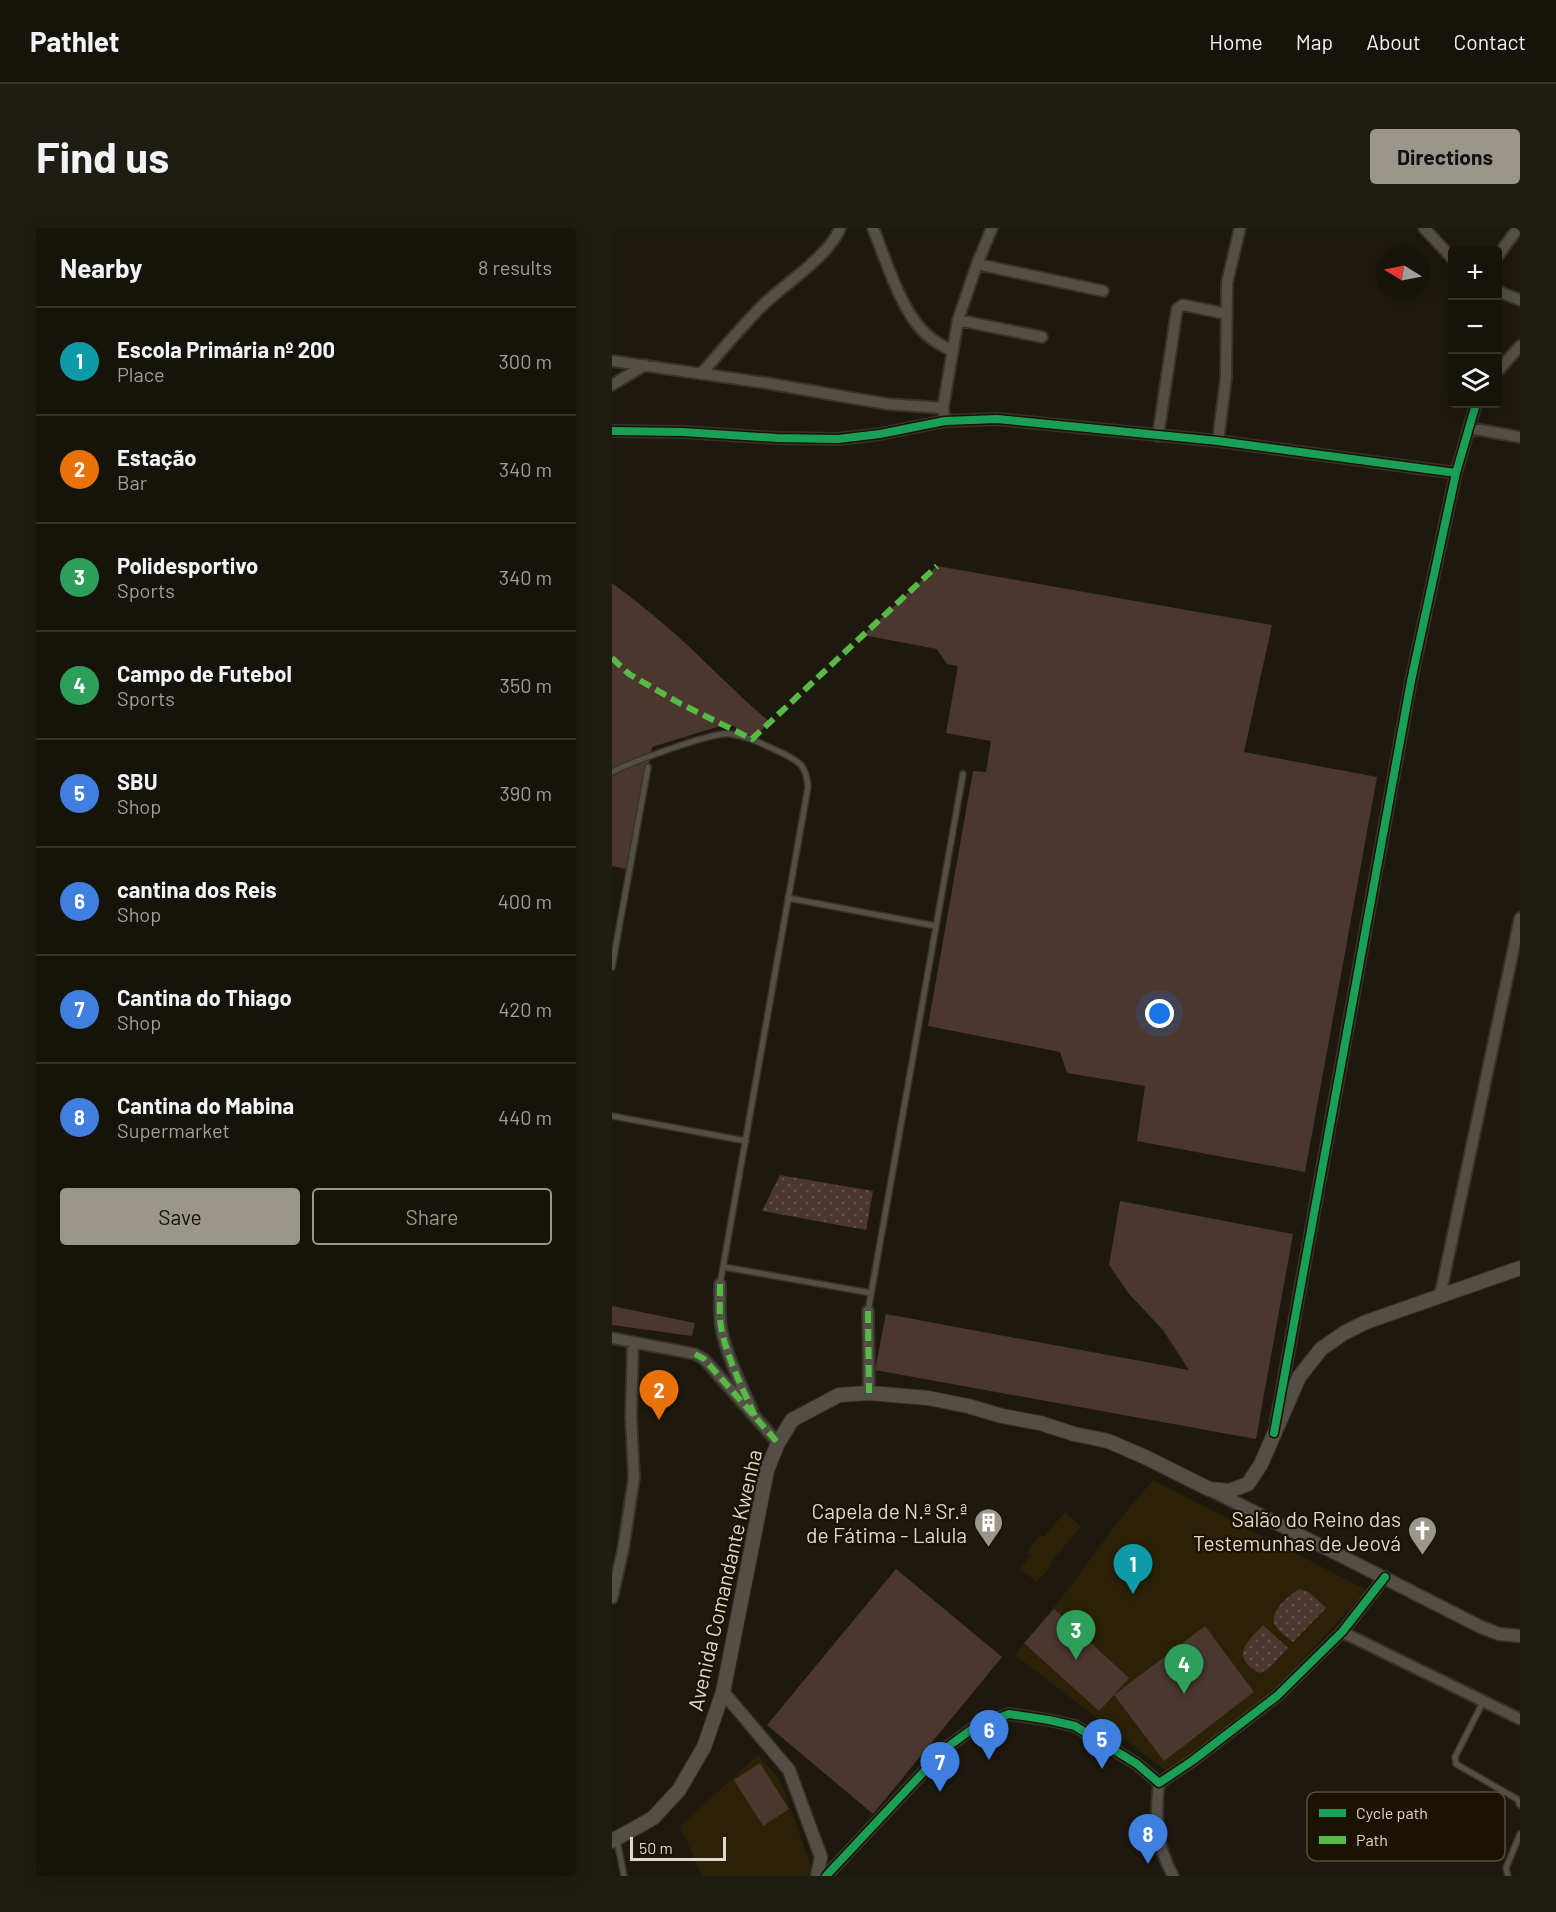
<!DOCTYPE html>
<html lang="en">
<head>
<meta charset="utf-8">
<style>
  body { margin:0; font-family:Barlow,sans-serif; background:#1f1c13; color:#f1f3f6 }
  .controls { position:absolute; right:18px; top:18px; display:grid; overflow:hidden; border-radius:6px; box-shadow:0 3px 15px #0003 }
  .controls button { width:54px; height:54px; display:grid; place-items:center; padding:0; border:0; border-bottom:2px solid #35322b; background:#16130a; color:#f1f3f6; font:30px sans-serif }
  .compass { position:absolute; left:764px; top:18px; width:54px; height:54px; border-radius:50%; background:#16130a; box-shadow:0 3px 15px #0003; rotate:280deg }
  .scale { position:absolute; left:18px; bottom:15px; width:96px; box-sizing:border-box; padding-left:6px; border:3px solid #dfd9cd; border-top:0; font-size:16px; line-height:21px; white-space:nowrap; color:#dfd9cd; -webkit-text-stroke:4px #1b1301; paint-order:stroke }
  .you { position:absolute; left:548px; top:786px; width:21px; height:21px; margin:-15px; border:4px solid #fff; border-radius:50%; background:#1a73e8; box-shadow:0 0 0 9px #1a73e833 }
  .badge { display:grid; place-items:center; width:39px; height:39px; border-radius:50%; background:#9b968a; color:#fff; font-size:20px; font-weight:700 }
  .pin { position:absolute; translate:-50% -50px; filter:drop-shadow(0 2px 3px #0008) }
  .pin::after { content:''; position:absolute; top:32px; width:21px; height:18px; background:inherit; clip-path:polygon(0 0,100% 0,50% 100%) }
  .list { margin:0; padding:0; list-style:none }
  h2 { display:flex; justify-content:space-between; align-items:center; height:78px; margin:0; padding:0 24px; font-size:26px }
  h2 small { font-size:20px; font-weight:400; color:#9e9e9c }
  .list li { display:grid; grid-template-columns:39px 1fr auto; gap:18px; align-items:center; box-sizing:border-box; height:108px; padding:0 24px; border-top:2px solid #35322b }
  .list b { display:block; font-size:22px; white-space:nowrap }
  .list p { margin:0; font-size:20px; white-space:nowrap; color:#9e9e9c }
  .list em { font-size:20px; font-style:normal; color:#9e9e9c }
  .actions { display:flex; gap:12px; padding:18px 24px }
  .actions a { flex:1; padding:14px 0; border:2px solid #9b968a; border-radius:6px; text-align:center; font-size:21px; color:#9b968a }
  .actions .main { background:#9b968a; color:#111 }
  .icon { flex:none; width:33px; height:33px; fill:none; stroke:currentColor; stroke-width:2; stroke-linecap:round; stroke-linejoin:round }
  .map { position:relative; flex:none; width:908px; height:1648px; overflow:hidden; border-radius:6px }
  header { display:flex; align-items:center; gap:36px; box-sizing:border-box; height:84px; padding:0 30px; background:#16130a; border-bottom:2px solid #35322b }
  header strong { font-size:28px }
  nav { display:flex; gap:33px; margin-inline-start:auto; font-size:21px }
  .intro { display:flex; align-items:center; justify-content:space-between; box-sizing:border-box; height:144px; padding:0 36px }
  h1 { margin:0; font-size:42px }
  .button { padding:15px 27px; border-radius:6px; background:#9b968a; color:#111; font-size:21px; font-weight:700 }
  main { display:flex; gap:36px; padding:0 36px }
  aside { flex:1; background:#16130a; border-radius:6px; box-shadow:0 3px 15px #0003 }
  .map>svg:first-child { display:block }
</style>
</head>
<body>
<header>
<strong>Pathlet</strong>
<nav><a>Home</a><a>Map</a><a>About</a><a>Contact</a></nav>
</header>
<div class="intro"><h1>Find us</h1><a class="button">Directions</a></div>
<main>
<aside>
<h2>Nearby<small>8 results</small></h2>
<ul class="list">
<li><span class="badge" style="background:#0f9aa8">1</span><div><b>Escola Primária nº 200</b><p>Place</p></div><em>300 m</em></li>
<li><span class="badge" style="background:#e8710a">2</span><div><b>Estação</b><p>Bar</p></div><em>340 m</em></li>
<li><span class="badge" style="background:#2e9e5b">3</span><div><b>Polidesportivo</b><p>Sports</p></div><em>340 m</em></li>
<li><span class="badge" style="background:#2e9e5b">4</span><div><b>Campo de Futebol</b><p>Sports</p></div><em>350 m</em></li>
<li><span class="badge" style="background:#3f7fe0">5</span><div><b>SBU</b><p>Shop</p></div><em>390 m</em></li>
<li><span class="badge" style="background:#3f7fe0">6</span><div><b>cantina dos Reis</b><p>Shop</p></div><em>400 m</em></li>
<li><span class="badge" style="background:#3f7fe0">7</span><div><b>Cantina do Thiago</b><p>Shop</p></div><em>420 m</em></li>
<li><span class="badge" style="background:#3f7fe0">8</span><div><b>Cantina do Mabina</b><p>Supermarket</p></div><em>440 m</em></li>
</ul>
<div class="actions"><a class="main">Save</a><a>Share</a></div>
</aside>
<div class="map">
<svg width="908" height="1648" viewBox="0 0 908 1648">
  <defs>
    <pattern id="garden-dots" width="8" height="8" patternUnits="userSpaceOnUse" patternTransform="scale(1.5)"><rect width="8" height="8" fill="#4b372e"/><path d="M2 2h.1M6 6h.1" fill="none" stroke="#64534b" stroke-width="1.8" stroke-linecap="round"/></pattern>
  </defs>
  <rect width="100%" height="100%" fill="#1e190e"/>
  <path fill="#2b2107" d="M541,1252L755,1362L665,1460L554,1543L403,1427L458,1359L504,1296Z
    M453,1284L469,1299L441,1331L437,1341L425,1354L407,1341L419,1327H416V1322L428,1307L432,1309Z
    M146,1527L166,1549L170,1558L200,1640L196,1648H90L68,1598Z"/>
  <path fill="#4b372e" d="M325,338L660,397L632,524L765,549L693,944L525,913L533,858L455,845L448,824L316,798L361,543L374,544L379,513L334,505L346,438L335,436L325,421L251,407Z
    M0,355C34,380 66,407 96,437C117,457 136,476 158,494L142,509L121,498L105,499L40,519L18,642L0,638Z
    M508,973L681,1006L644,1211L263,1142L274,1086L577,1142L551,1102L517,1066L497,1037Z
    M0,1078L83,1095L80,1108L0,1097Z
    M284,1341L390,1429L261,1586L155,1497Z
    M442,1381L517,1450L502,1467L593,1398L642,1464L552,1533L502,1467L487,1483L412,1415Z
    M148,1535L177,1581L151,1598L122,1552Z"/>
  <path fill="url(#garden-dots)" d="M168,947L261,963L254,1002L150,983Z
    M687,1361L697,1364L714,1380L681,1414C675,1409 666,1403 663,1397C656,1384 678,1367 687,1361Z
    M651,1397L676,1420L655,1442L647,1445C618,1428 634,1415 651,1397Z"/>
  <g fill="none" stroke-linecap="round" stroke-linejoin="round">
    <defs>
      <path id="service" d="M0,544C17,535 102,503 118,506C136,508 150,516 166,523C186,533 194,535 196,559L108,1056
        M176,670L324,698
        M0,739L36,539
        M0,888L134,913
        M112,1039L259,1065
        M256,1083L351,546
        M871,1474L843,1529L844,1536L905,1571L908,1577
        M5,1612L12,1648
        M896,1648L894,1640L908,1606"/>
      <path id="minor" d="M261,0C275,34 290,89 320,111C326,116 334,119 340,123
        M812,0L840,30
        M885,29L906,0
        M365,36L491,63
        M885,63L908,72
        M346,92L430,109
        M0,133L154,155L275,176L331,180
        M885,144L908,118
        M89,146C110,122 130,98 152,76C173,56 218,27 228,0
        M0,157L33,137
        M332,187L331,180L346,92L365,36L380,0
        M857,200L908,209
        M0,203L71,204L165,210L226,211L268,206L333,193L385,191L606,213L844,245
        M546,208L565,81L571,77L615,86
        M606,213L614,150L615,55L628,0
        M108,1056C108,1070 107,1084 109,1099C114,1127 129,1156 140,1182
        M828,1068L908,690
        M256,1083L257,1165
        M0,1110L83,1126L92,1131L166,1215
        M664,1193L799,453L844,245L864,176
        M0,1370L11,1322L22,1250L19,1189L21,1114
        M730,1404L908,1491
        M547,1555C543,1589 544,1617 561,1648
        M214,1648L334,1520L363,1499L397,1486L437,1492L463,1498L525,1536L547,1555L580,1533L665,1468L730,1404L773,1349"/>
      <path id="tertiary" d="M601,1263L869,1399L887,1406L908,1408
        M111,1464L177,1542L209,1629L205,1648"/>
      <path id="secondary" d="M0,1613L41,1590L67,1562L92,1519L111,1464L155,1242L166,1215L180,1192L227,1167L257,1165L316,1170L356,1178L390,1188L428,1195L462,1206L496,1213L533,1229L597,1261L617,1263L636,1256L649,1236L687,1149L709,1121L732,1105L754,1094L908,1040"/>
    </defs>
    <use href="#service" stroke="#37332b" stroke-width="8"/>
    <use href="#minor" stroke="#37332b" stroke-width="14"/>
    <use href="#tertiary" stroke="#37332b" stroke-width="15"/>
    <use href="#secondary" stroke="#37332b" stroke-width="16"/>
    <use href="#service" stroke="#534f46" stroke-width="5"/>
    <use href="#minor" stroke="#534f46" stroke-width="10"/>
    <use href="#tertiary" stroke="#534f46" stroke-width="12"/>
    <use href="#secondary" stroke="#534f46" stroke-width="14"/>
    <path stroke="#58b947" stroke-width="6" stroke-dasharray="12 6" stroke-linecap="butt" d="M0,430L17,446L69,476L140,511L325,338
      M108,1056C108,1071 107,1085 109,1099C115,1131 132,1163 145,1193
      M256,1083L257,1165
      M83,1126L92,1131L166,1215"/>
    <defs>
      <path id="cycleway" d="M0,203L71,204L165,210L226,211L268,206L333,193L385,191L606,213L844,245
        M662,1205L799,453L844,245L864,176
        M214,1648L334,1520L363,1499L397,1486L437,1492L463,1498L525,1536L547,1555L580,1533L665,1468L730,1404L773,1349"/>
    </defs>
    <use href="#cycleway" stroke="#1b1301" stroke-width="11"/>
    <use href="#cycleway" stroke="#1a9f57" stroke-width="8"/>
  </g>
  <defs>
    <symbol id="building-pin" viewBox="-11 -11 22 30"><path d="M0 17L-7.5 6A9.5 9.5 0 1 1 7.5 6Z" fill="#9b968a" stroke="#1b1301"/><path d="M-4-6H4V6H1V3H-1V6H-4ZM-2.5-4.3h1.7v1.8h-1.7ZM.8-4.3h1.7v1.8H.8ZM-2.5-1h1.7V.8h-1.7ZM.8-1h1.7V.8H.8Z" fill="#fff"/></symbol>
    <symbol id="church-pin" viewBox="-11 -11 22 30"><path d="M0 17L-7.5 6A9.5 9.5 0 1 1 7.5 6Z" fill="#9b968a" stroke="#1b1301"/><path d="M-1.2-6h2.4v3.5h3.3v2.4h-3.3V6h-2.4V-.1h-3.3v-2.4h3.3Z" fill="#fff"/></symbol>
  </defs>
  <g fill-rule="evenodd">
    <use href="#building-pin" x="360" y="1278" width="33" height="45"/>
    <use href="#church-pin" x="794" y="1286" width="33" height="45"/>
  </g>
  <g text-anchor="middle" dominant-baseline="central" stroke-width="4.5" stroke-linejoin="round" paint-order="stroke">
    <g font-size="21" fill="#dfd9cd" stroke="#1b1301" text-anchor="end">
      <text x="355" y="1282">Capela de N.ª Sr.ª<tspan x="355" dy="24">de Fátima - Lalula</tspan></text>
      <text x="789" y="1290">Salão do Reino das<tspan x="789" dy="24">Testemunhas de Jeová</tspan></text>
    </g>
    <g font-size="21" fill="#dfd9cd" stroke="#1b1301">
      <text transform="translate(112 1352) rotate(-77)">Avenida Comandante Kwenha</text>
    </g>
  </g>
  <rect x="695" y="1564" width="198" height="69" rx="9" fill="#1b1301" stroke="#564e3e" stroke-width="1.5"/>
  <rect x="707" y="1581" width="27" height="8" fill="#1a9f57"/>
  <rect x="707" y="1608" width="27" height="8" fill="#58b947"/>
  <g font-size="16" fill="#dfd9cd">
    <text x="744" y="1591">Cycle path</text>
    <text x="744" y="1618">Path</text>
  </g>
</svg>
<div class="controls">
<button>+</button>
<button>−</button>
<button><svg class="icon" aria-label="layers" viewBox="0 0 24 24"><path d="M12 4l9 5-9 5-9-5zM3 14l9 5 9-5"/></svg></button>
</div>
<svg class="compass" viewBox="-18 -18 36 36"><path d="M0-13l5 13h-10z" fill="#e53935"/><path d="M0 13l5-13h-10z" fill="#9e9e9c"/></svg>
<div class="scale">50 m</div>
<div class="you"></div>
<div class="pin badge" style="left:521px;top:1366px;background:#0f9aa8">1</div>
<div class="pin badge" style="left:47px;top:1192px;background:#e8710a">2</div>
<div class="pin badge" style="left:464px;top:1432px;background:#2e9e5b">3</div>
<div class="pin badge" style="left:572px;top:1466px;background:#2e9e5b">4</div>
<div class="pin badge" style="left:490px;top:1541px;background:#3f7fe0">5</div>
<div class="pin badge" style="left:377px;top:1532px;background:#3f7fe0">6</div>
<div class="pin badge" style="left:328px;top:1564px;background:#3f7fe0">7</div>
<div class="pin badge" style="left:536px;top:1636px;background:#3f7fe0">8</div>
</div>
</main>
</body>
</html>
